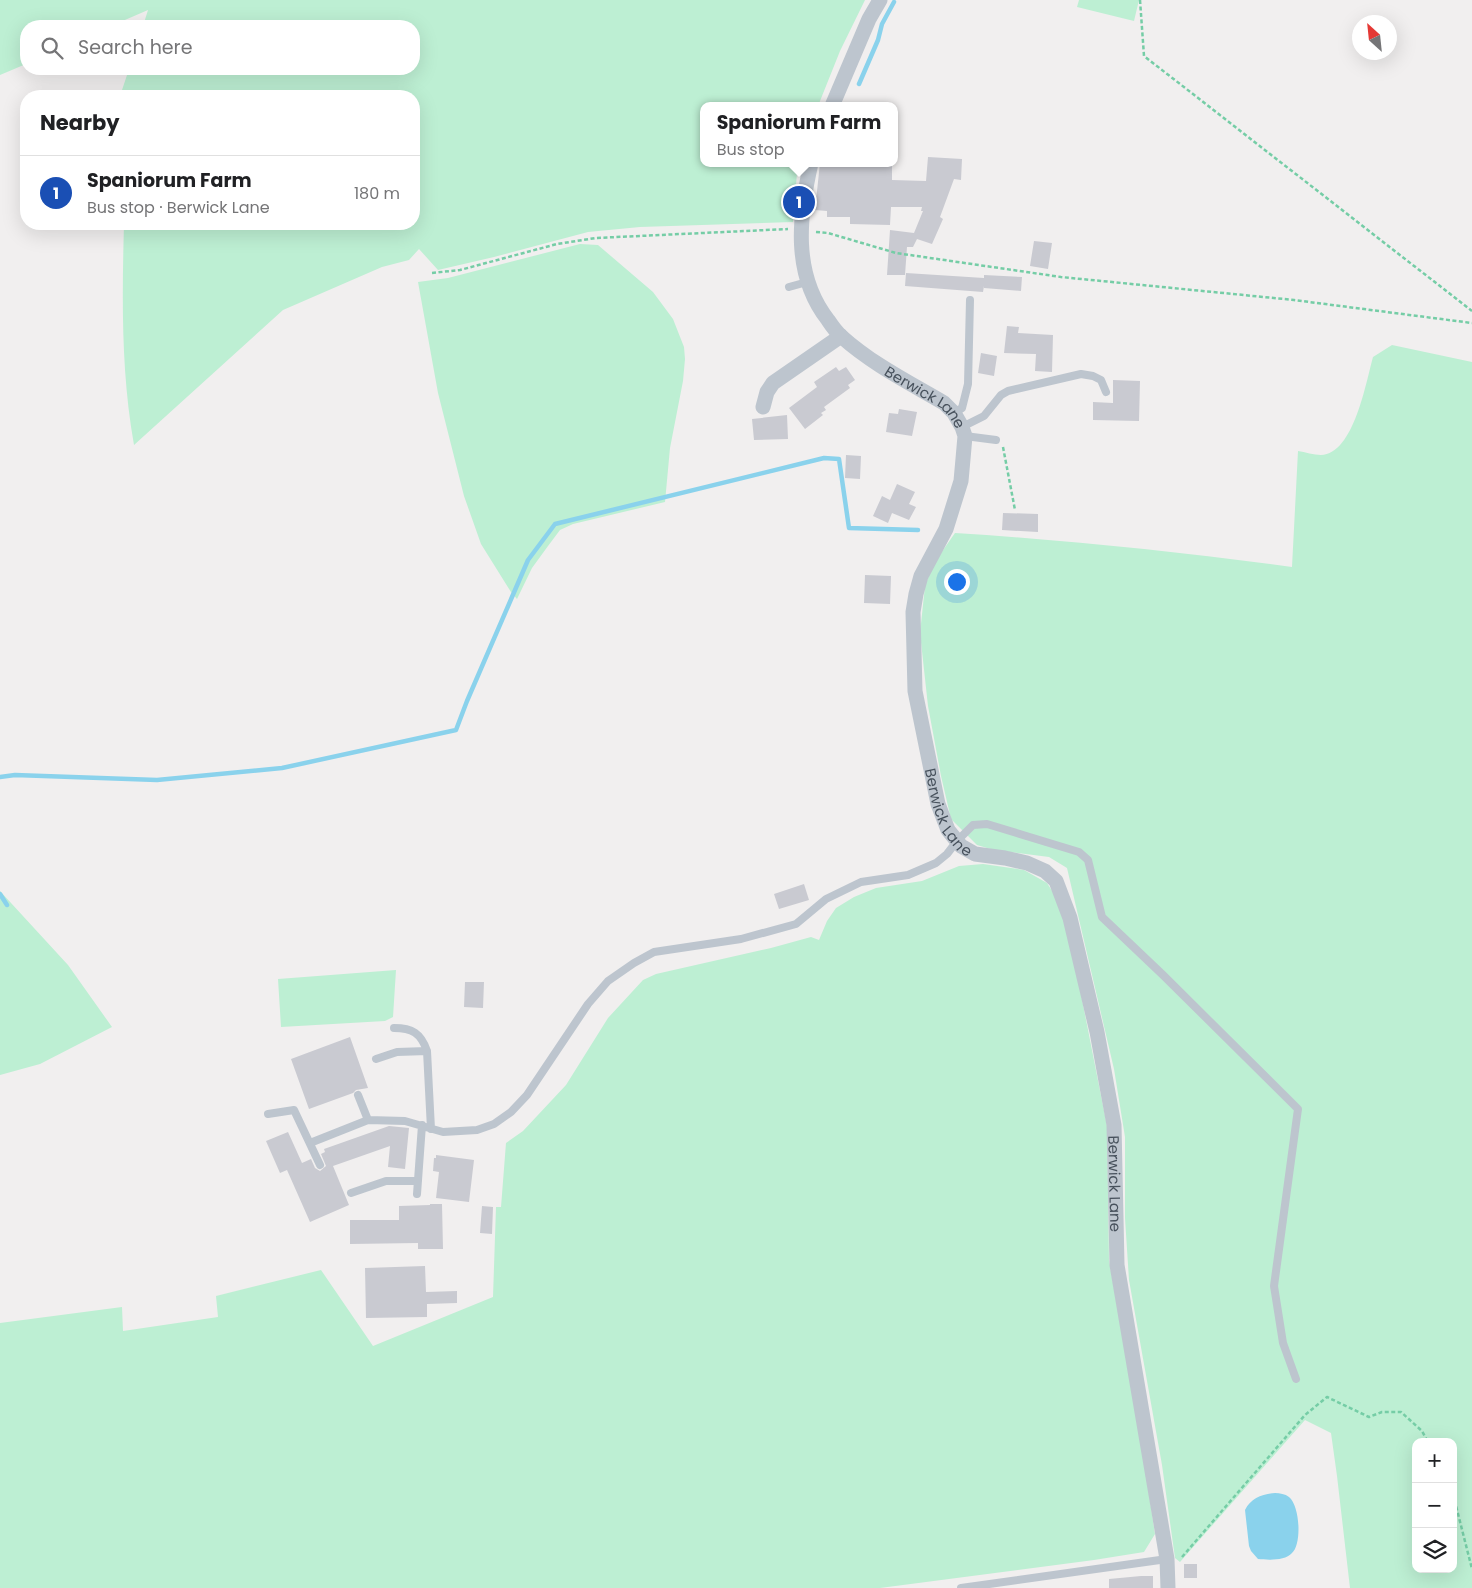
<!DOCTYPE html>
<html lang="en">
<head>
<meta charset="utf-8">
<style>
  body { margin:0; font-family:Poppins,sans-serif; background:#f6f6f6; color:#202124 }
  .controls { position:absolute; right:15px; bottom:15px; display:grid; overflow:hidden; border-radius:10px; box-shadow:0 5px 20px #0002 }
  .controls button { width:45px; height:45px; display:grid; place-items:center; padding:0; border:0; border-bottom:1px solid #e0e0e0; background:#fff; color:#202124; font:25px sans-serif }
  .compass { position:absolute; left:1352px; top:15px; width:45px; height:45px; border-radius:50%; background:#fff; box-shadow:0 5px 20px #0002; rotate:333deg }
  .you { position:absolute; left:956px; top:581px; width:18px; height:18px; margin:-12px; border:4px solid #fff; border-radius:50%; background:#1a73e8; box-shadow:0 0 0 8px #1a73e833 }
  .badge { display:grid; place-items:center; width:32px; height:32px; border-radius:50%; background:#2563eb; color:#fff; font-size:16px; font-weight:700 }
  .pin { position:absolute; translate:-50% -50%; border:2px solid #fff; box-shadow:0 1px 5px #0006 }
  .popup { position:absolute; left:700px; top:102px; width:198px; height:65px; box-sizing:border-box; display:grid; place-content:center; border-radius:10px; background:#fff; filter:drop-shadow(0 1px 4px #0005); font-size:16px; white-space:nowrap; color:#757577 }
  .popup b { font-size:19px; color:#202124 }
  .popup::after { content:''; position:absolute; left:50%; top:100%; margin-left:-10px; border:10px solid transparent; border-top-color:#fff }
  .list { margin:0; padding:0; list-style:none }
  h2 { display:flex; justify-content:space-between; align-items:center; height:65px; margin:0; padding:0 20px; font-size:21px }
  h2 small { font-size:16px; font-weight:400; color:#757577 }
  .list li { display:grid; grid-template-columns:32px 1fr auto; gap:15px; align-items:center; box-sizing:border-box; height:75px; padding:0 20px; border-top:1px solid #e0e0e0 }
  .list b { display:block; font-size:19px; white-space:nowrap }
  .list p { margin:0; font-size:16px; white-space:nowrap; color:#757577 }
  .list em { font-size:16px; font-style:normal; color:#757577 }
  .icon { flex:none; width:28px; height:28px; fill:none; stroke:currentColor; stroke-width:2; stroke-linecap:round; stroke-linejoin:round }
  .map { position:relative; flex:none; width:1472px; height:1588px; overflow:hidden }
  .search { position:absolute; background:#fff; box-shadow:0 5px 20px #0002; left:20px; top:20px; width:400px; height:55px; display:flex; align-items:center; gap:12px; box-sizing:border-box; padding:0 18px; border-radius:20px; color:#757577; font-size:19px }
  .panel { position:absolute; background:#fff; box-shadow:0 5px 20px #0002; left:20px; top:90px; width:400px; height:140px; border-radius:20px }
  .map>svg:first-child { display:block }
</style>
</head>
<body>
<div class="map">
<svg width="1472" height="1588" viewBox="0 0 1472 1588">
  <rect width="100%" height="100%" fill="#f1efef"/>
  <path fill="#bdefd3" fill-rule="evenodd" d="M0,0H865L840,51L818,106H704V163H800L797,173L793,222L640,227L588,232L494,257L438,270L419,249L409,260L382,267L283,310L134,445C121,372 122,298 124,224H414V96H120L129,69H414V26H143L148,10L111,26H26V64L0,75Z
    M1079,0H1139L1134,21L1077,7Z
    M580,244L598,245L653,292L673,319L684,347L685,359L683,381L670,448L665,502L573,524L560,530L548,546L532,568L517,599L511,592L481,544L464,496L438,393L418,282L448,278Z
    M1392,345L1472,362V1588H1350L1337,1476L1331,1433L1305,1420L1180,1562L1175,1558L1162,1465L1129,1280L1125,1218V1137L1114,1069L1067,868L1049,857L994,850L977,845L951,819L941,776L928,706L920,633L925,586L934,563L955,533C1068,540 1180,552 1292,567L1298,451C1305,452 1314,455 1321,455C1354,454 1366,382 1373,357ZM1416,1442H1453V1569H1416Z
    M983,864L1024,870L1047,883L1061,905L1074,959L1107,1126L1109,1260L1142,1448L1155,1534L1144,1552L1094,1560L880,1588H0V1323L122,1307L123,1331L218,1317L216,1296L321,1270L373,1346L493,1297L496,1207H501L506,1143L523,1131L566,1085L608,1018L643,980L656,974L771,948L811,937L819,940L827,921L836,908L854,897L876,888L922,881L959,866Z
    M0,891L68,965L112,1027L40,1064L0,1075Z
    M396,970L393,1017L385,1021L281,1027L278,979Z"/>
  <path fill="#8ad2ec" d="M1275,1493C1280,1493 1285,1494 1289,1497C1300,1506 1302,1544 1292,1553C1285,1561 1268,1560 1258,1559L1251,1551L1249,1546L1245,1510C1251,1498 1262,1494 1275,1493Z"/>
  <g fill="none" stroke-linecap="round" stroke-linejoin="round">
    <path stroke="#8ad2ec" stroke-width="4.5" d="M859,84L878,40L882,24L894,2
      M0,777L15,775L157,780L282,768L456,730L467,701L528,560L555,524L824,458L839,459L849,528L918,530
      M0,894L7,905"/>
  </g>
  <path fill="#c9cad1" d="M928,157L962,159L961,180L954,179L940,217L943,219L932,244L917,239L913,247H907L905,275H887L890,230L914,233L923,211H921L922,207H891L890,225L850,224V217H827V211L815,210L820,163H892V180L926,181Z
    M1034,241L1052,243L1048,269L1030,266Z
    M906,273L984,278V275L1022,277L1021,291L984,288V286L983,292L905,286Z
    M1007,326L1019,327L1018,333L1053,335L1052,372L1035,371L1036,354L1004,353Z
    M981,353L997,356L994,376L978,373Z
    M836,367L839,371L846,367L855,380L848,385L850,388L824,407L826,410L821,413L823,415L805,429L789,408L817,387L814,382Z
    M1113,380L1140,381L1139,421L1093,420V402L1113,403Z
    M899,409L917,412L912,436L886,432L889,413L898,414Z
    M787,415L788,439L754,440L752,419Z
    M846,455L861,456L860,479L845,478Z
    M897,484L915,492L909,504L916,507L909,520L892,513L888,523L873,516L882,496L890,500Z
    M1003,513L1038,514V532L1002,530Z
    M865,575L891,576L890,604L864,603Z
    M804,884L809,900L779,909L774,894Z
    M465,982H484L483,1008L464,1007Z
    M350,1037L368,1088L356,1090L353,1093L309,1109L291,1059Z
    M389,1126L409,1128L405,1169L388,1167L390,1146L333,1166L349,1205L310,1222L287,1170L280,1173L266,1141L288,1132L302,1163L311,1159L315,1168L320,1171L326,1166L321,1154L325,1152L324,1149Z
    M436,1155L474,1160L469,1202L436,1198L439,1172L433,1171L434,1158H436Z
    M430,1204H442L443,1249H418V1243L350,1244V1220H399V1206L430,1205Z
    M482,1206L493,1207L492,1234L480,1233Z
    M425,1266L426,1292L457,1291V1303L427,1304V1317L366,1318L365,1268Z
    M1184,1564H1197V1578H1184Z
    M1141,1576H1153V1588H1109V1579Z"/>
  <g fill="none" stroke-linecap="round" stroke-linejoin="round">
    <path stroke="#75cda6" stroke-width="2.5" stroke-dasharray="4 2.5" stroke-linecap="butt" d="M1140,0L1144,56L1472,311
      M816,232L828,233L896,253L1061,277L1294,300L1472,323
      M432,273L460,270L557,244L596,238L788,229
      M1003,447L1015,510
      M1453,1494L1472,1569
      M1182,1557L1305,1415L1327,1397L1369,1417L1382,1412H1401L1422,1431L1428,1442"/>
    <path stroke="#bdc5ce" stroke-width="8" d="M789,287L807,282
      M954,413L962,408L968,384L970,300
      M962,427L984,416L1001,395L1008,391L1081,374L1093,376L1101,380L1106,392
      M965,436L996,440
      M394,1028C412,1028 421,1033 427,1051L431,1129
      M376,1059L397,1052L427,1051
      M358,1095L368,1120
      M268,1114L294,1110L320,1165
      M310,1143L368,1120L405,1121L443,1132L477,1130L494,1124L511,1112L527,1095L588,1004L608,981L634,963L654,952L741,939L796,924L826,899L861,882L908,875L936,863L947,854L957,841L973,825L987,824L1079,852L1088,860L1102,917L1163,975L1298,1109L1274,1286L1283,1343L1296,1379
      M351,1193L386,1181H418
      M417,1194L422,1125
      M961,1588L1167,1559"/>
    <g stroke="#bdc5ce" stroke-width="15">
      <path d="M832,106L869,19L880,0"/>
      <path id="s1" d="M811,163C799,216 792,274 828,320C832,326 837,333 842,337C872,364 910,383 944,403L954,413L962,427L965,436L963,459L961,481L946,529L921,576L916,594L913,612L915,691L938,804L948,830L961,846L975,854L1005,858L1027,863L1045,871L1056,881L1070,918L1097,1032L1114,1125L1117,1265L1167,1559L1168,1588"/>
      <path d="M763,407L767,392L773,383L841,336"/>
    </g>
  </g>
  <g text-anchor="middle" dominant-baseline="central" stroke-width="4" stroke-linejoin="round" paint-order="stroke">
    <g font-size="15" fill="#47515c" stroke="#fff">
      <text stroke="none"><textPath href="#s1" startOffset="289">Berwick Lane</textPath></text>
      <text stroke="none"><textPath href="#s1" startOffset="739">Berwick Lane</textPath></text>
      <text stroke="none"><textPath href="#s1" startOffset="1189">Berwick Lane</textPath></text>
    </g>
  </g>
</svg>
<div class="controls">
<button>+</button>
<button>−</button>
<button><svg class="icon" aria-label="layers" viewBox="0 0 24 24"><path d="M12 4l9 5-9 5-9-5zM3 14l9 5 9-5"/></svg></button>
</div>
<svg class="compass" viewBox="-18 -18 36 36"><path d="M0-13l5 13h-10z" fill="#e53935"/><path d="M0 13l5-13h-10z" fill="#757577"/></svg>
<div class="you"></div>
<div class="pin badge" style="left:799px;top:202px;background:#1a4fb4">1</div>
<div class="popup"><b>Spaniorum Farm</b>Bus stop</div>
<div class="search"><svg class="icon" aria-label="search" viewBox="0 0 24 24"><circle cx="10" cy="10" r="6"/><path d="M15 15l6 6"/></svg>Search here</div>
<section class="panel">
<h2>Nearby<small></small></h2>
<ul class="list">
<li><span class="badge" style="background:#1a4fb4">1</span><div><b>Spaniorum Farm</b><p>Bus stop · Berwick Lane</p></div><em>180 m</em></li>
</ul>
</section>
</div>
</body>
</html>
